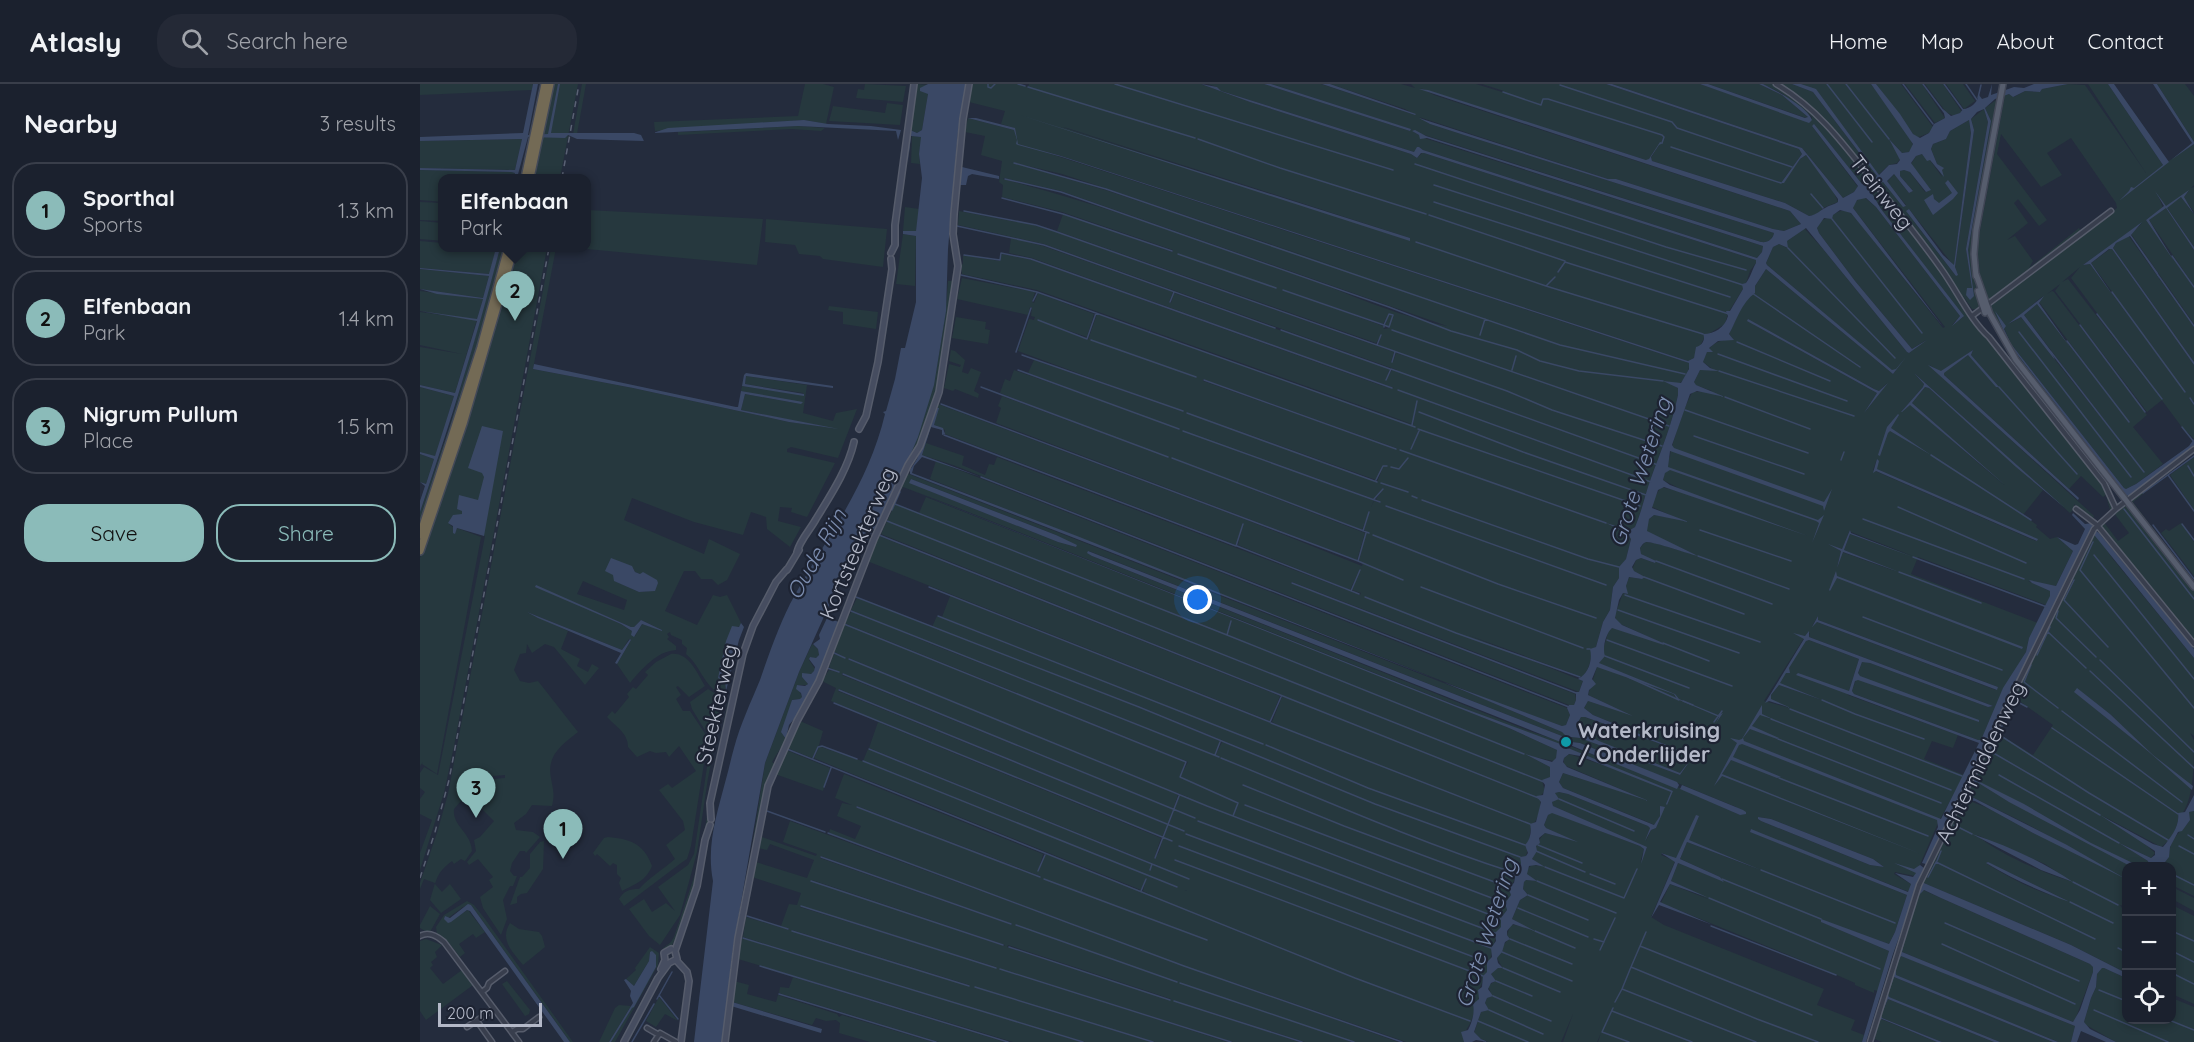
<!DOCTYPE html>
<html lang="en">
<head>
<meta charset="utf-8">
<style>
  body { margin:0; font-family:Quicksand,sans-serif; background:#242936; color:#f1f3f6 }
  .controls { position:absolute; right:18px; bottom:18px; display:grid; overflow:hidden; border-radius:12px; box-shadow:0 3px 9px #0003 }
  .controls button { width:54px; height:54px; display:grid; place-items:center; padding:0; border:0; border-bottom:2px solid #393e4a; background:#1b212e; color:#f1f3f6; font:30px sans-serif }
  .scale { position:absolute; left:18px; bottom:15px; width:104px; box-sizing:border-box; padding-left:6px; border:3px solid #b4b9c8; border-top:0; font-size:16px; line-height:21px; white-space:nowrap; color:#b4b9c8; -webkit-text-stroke:4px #1d2332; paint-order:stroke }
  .you { position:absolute; left:778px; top:516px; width:21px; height:21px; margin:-15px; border:4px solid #fff; border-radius:50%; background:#1a73e8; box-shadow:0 0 0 9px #1a73e833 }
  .badge { display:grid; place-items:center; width:39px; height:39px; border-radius:50%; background:#8bbbb9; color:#111; font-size:20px; font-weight:700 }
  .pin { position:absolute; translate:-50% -50px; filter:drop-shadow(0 2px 3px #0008) }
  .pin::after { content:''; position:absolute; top:32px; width:21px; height:18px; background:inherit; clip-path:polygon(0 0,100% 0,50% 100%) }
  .popup { position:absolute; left:18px; top:90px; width:153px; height:78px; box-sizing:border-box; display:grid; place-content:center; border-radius:12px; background:#1b212e; filter:drop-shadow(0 2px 4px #0005); font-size:20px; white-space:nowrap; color:#a0a3aa }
  .popup b { font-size:22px; color:#f1f3f6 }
  .popup::after { content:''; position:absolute; left:50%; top:100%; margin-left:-12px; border:12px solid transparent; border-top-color:#1b212e }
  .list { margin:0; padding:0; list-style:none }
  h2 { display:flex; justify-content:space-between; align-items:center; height:78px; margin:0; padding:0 24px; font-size:26px }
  h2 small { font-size:20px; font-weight:400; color:#a0a3aa }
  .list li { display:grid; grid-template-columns:39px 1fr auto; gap:18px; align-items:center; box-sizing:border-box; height:96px; margin:0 12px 12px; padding:0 12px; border:2px solid #393e4a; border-radius:24px }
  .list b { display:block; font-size:22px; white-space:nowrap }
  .list p { margin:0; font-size:20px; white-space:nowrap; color:#a0a3aa }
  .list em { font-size:20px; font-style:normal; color:#a0a3aa }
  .actions { display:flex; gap:12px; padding:18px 24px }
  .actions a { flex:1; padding:14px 0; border:2px solid #8bbbb9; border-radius:24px; text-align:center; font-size:21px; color:#8bbbb9 }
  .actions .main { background:#8bbbb9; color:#111 }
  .icon { flex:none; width:33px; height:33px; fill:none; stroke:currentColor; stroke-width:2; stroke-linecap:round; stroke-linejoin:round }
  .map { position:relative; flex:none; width:1774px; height:958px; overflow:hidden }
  header { display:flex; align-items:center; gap:36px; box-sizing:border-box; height:84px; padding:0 30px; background:#1b212e; border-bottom:2px solid #393e4a }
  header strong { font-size:28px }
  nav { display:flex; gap:33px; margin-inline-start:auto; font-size:21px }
  .search { width:420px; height:54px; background:#242936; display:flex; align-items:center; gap:15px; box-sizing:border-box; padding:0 21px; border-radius:24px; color:#a0a3aa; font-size:22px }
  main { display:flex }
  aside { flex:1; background:#1b212e }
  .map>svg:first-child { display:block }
</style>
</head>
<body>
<header>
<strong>Atlasly</strong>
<div class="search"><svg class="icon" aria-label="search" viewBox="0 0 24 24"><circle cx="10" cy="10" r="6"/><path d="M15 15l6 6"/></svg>Search here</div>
<nav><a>Home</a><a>Map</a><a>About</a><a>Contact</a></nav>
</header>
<main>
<aside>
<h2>Nearby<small>3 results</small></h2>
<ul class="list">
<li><span class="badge">1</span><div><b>Sporthal</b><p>Sports</p></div><em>1.3 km</em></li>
<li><span class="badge">2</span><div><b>Elfenbaan</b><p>Park</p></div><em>1.4 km</em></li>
<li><span class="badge">3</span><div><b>Nigrum Pullum</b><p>Place</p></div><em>1.5 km</em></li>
</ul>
<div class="actions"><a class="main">Save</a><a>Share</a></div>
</aside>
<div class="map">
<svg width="1774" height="958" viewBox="0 0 1774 958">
  <rect width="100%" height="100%" fill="#242c3d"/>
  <path fill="#26383e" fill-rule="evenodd" d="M0,0H113L112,6L0,11Z
    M133,0H158L140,94H113Z
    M162,0H166L157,50H153Z
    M385,0H403L414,3L406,40L384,36L235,47L234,38L378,32Z
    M445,0L486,2L483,18L436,14L438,5L444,6Z
    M498,0L508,1H506L508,10L502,46L497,49L490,46L491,37H494L492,35Z
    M553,0H598L608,3L609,0H781L830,18L991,70L997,74L1002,69H1004L1336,176V179L1330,187L1326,199L1323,200V205L1308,229L1305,240L1285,252L1274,274L1268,277L641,72L622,67L1269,279C1270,285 1265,297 1258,300L1246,297L1258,304V311C1252,340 1241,367 1231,394C1225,410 1222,427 1215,443L1210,446L1191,442L1207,449L1211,454L1206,475L1200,483L1199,494L1193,503L1190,526L1183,538L1176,563L1171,566C1172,575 1169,586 1162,593L1048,551L1163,597L1159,608L872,498L871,499L1155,610L1156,616L1154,621H1149L533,381L502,371L506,359L544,372L542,381L565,391L569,380L574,381L577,373L940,511L941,509L932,506L940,485L930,506L818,461L823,439L816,461L525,350V346L514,341L518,320L824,435L942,482L943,479L939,477L946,449H950L944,446L950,426L942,446L751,374L945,449L937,476L576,339L581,324L578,322L582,312L749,374L580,309L585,295L590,297L594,286L728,333L608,289L614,276L758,326L598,267L609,235L614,236L615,233L611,232L612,223H610L608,231L537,215L542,194L615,208L612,218L614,219L618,209L674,230L667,253L617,236L668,256L677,230L996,342L993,341L997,316L992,340L617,206L542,190L541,181L543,180V171L580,177L582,170L612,176L963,302L974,304L612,174L589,169L591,154L623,162L753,208L749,218L751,219L754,209L968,284L970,285L966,296L972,286H977L624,160L538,141L539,127L613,141L639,149L974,268L971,278H973L976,269L992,274L958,261L962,250L956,259L637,147L643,130L752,168L753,166L642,128L582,113L583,101L579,98L582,77L561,71L565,52L545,48L548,34L594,46V44L581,40L585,27L549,18ZM642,43L647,44L990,154L980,153ZM591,78L642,90L685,104L927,186L685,106ZM584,94L641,107L1027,242C976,232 928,209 880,192C782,157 684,121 583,95ZM862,205L963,240L968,231L965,241L970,244L964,245L963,242ZM783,295L976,364L977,365L783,297ZM791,337L956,396L963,383L957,398ZM763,346L954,415L964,404L956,415L961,419L954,417L951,423L954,416Z
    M788,0H844L990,47V45L851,0H901L995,31L985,25L910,0H981L995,4L991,0H1056L1082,8L1084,7L1062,0H1186L1379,65L1382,70L1361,99L1380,75L1386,71L1412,104L1418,118L1403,124L1398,130L1389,132L1365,119L1232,77L1231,74L1239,60L1229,76H1226L1000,4L1014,11L1370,127L1381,140L1364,147L1353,145L1196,95H1188L999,33L1010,40L1044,51L1354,149C1353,155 1348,159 1341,158L992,47L1004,54L1343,162L1342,168L1337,174L1003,66L999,63L994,68L801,7L797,3Z
    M1192,0H1280L1391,37L1392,33L1388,29L1361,9L1343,0H1372L1393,8L1457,92L1450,99L1443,101L1394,41L1392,42L1438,103L1434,108L1423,114L1382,64Z
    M1288,0H1339L1362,11L1388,33L1386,34Z
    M1381,0H1425L1448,29L1426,0H1451L1490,53L1493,62L1489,68L1482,69L1470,56L1480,75L1477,79L1469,81L1458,91L1396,6Z
    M1456,0H1481L1513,43L1509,49L1496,54Z
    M1485,0H1502L1525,34L1515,39Z
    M1505,0H1523L1542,28L1534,32L1526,28Z
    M1526,0H1543L1555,17L1544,25Z
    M1648,0L1665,1L1726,89L1668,0H1688L1743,81L1774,60V101L1771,104L1774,103V128L1763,113L1769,107L1749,121L1761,113L1774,130V163L1738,111L1743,124H1746L1774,166V202L1729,136L1736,129L1726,136L1774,204V240L1711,150L1722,139L1663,181L1670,180L1766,309L1671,179L1690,165H1692L1774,281V318L1769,314L1774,321V355L1761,342L1651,194L1660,183L1642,198L1648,195L1742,316L1727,328L1635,207L1640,200L1627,210L1632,207L1634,208L1727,331L1713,343L1743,380L1716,400L1706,405L1704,404L1591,260L1577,228L1590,261L1706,411L1709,412L1707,413C1692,402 1680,381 1669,366C1635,323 1587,273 1570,221L1697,124L1696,119L1651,54L1627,69L1642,91L1621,103L1581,50L1577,70L1627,136L1619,142L1598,115L1594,119L1608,139L1587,156L1595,152L1613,177L1609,184L1659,144L1661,148L1570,217H1567L1561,199L1557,163L1585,11L1589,10L1594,13L1605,7L1620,8L1622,5ZM1623,212L1619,218L1709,338L1617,220L1604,231L1725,389L1601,233L1589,240Z
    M1737,0H1765L1774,12V58Z
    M1579,14L1552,152V182L1560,221L1556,225H1552L1543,212L1540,215L1555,243L1568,254L1683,399L1690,413L1692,425L1690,426L1686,411L1683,413L1661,392L1649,405L1524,291L1523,289L1548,271L1578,303L1551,271L1553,266L1521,288L1509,281L1672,430L1674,432L1672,436L1654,420V425L1650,429L1494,289L1504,300L1503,303L1481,328L1490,320L1585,402L1492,319L1505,303L1509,304L1623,406L1603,431L1617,441L1616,443L1630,455L1637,453L1653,467L1636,502L1608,497L1630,507L1631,512L1626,521L1498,473L1491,490L1618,539L1609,554L1606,568L1581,610L1561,656H1558L1434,610L1432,607L1442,578L1445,577L1568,623L1573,622L1389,553L1390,549L1385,552L1378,551L1384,554L1344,617L1370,624L1350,616L1351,611L1359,601L1402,616L1360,600V596L1386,557L1389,556L1439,575L1429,607H1426L1428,611L1538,651L1533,664L1512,657L1504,675L1544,691L1518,739L1495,792L1475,788L1474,790L1491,800L1489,808L1331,746L1330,747L1487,811L1475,848L1469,860L1401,836L1402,838L1469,867L1458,907L1454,906V909L1435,901V899L1410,888L1241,819L1250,800L1288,815L1251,797L1258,779L1303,797L1300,793L1260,775L1267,758L1338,785L1268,756L1278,732H1276L1256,775L1242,769L1241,771L1255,777L1231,833L1244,841L1404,905L1397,921L1435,936L1431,946L1444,951L1442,958H1178L1181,949L1177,958H1143L1153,930L1141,958H1068L1061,955L1054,949L1061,928L1068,926L1065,919L1067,914L1072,912L1068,902L1075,897L1071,890L1075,885L1082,883L1077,874C1081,868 1083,858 1090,855L1087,851L1091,840L1107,844L1092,835L1100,816L1108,811L1103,805L1104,798L1106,796L1117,797L1108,792L1106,786L1112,781L1122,782L1112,775C1113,769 1119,753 1125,749L1152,756L1126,744L1124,741L1128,731L1132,728L1220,762L1224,765L1220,779L1227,764L1133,722L1132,718L1136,714L1135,709L1139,708L1148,710L1228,742L1230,744L1226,757L1231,746L1236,744L1243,724L1240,722V732L1235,741L1143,704L1139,698L1143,689L1219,713L1144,681V674L1149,670L1198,686L1147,664L1151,653L1160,654L1260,691L1273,672L1260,690C1242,683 1162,655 1156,642L1161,633H1165L1260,667L1173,631L1164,624L1168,617L1206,629L1168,611L1177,583L1180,582L1179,577L1184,570L1183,566L1189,545L1192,544L1197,545L1244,560L1196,538L1195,531L1203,509L1207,510L1206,502L1209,493L1222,495L1224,493L1212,486L1216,476L1221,474L1235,479L1221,470L1220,464L1225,458L1235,459L1275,471L1228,449L1226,445L1229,435L1234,431L1259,435L1232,423L1233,416L1241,403L1270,410L1243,396L1247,376L1250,373C1250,365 1267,313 1273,308L1292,307L1275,301L1274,298L1280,286H1294L1283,278C1287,262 1296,256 1313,255L1309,250L1321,224L1346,185L1473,290L1485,274L1476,286L1472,287L1347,181L1346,179L1353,163L1359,160L1367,164V157L1384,144L1404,166L1487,268L1489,269L1506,256L1492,265L1435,197L1399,149L1397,144C1400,135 1404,136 1412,131C1421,126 1426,124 1435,133L1523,244L1525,243L1433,124L1434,118L1444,113L1456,123L1540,232L1532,241L1543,233L1461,125L1450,106L1457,98H1463L1484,123L1486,121L1467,98L1474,90L1489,109L1493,107L1480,92V87L1484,86L1490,88L1505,108L1510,105L1491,80L1496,72L1502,70L1510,76L1522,93L1511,65L1513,60L1526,55L1530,47L1549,36L1551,49L1534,182L1489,125L1495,139L1536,192L1535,183L1541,140L1554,46L1551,35L1564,25L1568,38L1546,165L1552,203L1548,166L1571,37L1565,24ZM1331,237L1454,305L1459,307L1467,299L1445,328L1457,309L1338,243ZM1457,375V385L1618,456L1616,457L1453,386ZM1430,446L1431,448L1493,472L1430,450L1424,466L1475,487L1422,468L1417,484L1421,467L1413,462L1422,465ZM1398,532V536L1578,603L1576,606L1397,538L1392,542ZM1151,658L1160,659L1316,723L1320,731L1260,704L1150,662ZM1339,733L1351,735L1453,775L1464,783L1450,781L1341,737L1338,735Z
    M467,19L483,21L480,41L409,37L413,22L465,29Z
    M378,42L405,44L401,47L372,45L258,51V48H262Z
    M492,52L502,53L499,70L500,80L491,79Z
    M102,55L95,86L0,84V57Z
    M0,86L91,88L95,89L93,94H23V118L0,116Z
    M0,118L23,119V137L0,136Z
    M485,123L499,125L496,148L483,147Z
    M167,126L343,135L337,181L156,164H167Z
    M346,135L467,145L463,183L403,175L400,172L379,170L375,161L345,158Z
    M0,137L23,139V157L0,155Z
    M483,150L496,152L495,202L476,200Z
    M1708,151L1774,243V278L1693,164L1696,159Z
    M0,157L23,159V164H76L70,190L0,184Z
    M80,164H86L45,307L0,444V428L30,341Z
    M96,164H127L34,662L24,709L0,786V769L12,736L0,730V715L5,708L0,704V689L4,683L18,691L65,452L29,440L34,444V450L37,444L61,453L17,690L2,680L3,678L0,682V474L49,330Z
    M131,164H136L113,285L213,304L369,338L406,343L321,326L325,310L381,320L321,307L322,302L384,311L383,309L325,300L326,292L387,301L383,329L413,337L416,329L437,325L418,374L371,363L367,365V368L415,379L387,433L371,428L372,424L360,423L358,437L381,443L370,463L347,445L346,433L331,428L323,451L274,438L212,414L204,436L284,470L289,455L320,470L307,496L298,501L292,495H281L275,487H264L245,527L277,541L293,511L300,513L307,511L321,539L320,542L317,543L298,593L306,597L305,612C285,606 281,582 266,570L267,564L262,560V556L251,551L250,548L247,550L249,553L247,555L256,562V566C237,567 222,585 210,599L197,580L211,556L209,555L202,566L107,528L148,547L141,565L160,575L157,582L168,588L172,580L179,584L165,601L134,563L125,560L112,569L107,560L106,569L100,570L94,586L100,597L109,599L118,597L158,648C143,660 126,671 131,694C133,706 135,710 132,722L112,721L106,730L94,739L96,746L113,748L120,753L106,769L105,767H100L92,779L90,787L94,792H97L93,802H90L83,816L87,835L81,851L63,824L60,813L73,803L69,796L73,793L58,775L49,781L47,778L56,767L54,756L60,753L74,737L51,714L74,695L85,694V691L73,692L41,717L34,725C32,742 51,748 52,767L45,777L41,775L34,780L32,777C23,784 18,789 15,800L22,808L30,800L41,815L21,829L10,816L15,799L4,795L0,805V799L17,749L28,710ZM213,484L215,488L220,490L229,507L219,508L195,497L194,491ZM163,497L207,516L204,526L157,510ZM116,502L211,543H214L221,536L242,546L222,540L215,552L212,547L201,540Z
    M0,185L69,192L63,214L0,205Z
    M528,197H534L515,315L500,359L484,386C511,325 523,263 528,197Z
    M0,207L63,215L35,309L0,301V263L42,270L0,261V228L38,233L0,227Z
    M409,222L458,228L456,245L423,240V228L408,226Z
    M536,233L566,238L565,245L570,246L568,260L532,254Z
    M531,266L535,267L545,276L542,288L548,290L551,284L561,288L554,307L559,310L558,314L535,305L533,307L524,304L529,280L540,283L541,281L529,277Z
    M0,303L34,312L15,373L0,368Z
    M0,370L14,375L6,400L0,398Z
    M1774,373V390L1767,383L1774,393V426L1750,391Z
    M516,377L1147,624L1150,631L1146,641L1142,642L1088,623L510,395Z
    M486,389L1057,612L1142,648L1146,651L1143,661H1141L1106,649L528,420L483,403L482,405L480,403ZM491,395L636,451L656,463L638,458L490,399ZM669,467L1142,652L1144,654L1143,658L1109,647L672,472L668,469Z
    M1737,395L1739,397L1713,418L1774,499L1710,416Z
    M506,413L893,565L1089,644L1137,666L1138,670L1134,677L1109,672L1130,683V693L1122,697L1125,707L1120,712C1121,720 1120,729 1116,736C1114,740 1112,738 1111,744C1109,753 1109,763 1106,772L1101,773V779L1094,790L1095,794L1090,806L1091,811L1085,819L1087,826L1081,834V843L1076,852L1067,888L1063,892C1063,899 1061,900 1059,906C1058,909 1060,912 1058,916C1054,928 1052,940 1043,950L1044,958H986L803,895L978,958H934L919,953L931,958H885L753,916L879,958H813L579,884L807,958H735L608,920L731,958H665L542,921L661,958H593L318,875L322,854L521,915L323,853L326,833L369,846V845L361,842L369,820L377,821L381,809L332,793L336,778L387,794L394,776L350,760L347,766L338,764L339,752L396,772L397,770L363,758L370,737L698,857L409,749L410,745L435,755L441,742L417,732L422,719L432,721L415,714L424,690L623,770L618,788L626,770L729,810L723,807L726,794L721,806L425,687L394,674L399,663H401L442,677L767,807L443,677L448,665L732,780L730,786L733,780L739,782L449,664L458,638L741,754L734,775L739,768L743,754L746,755L743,753L746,744L742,753L411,617L416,604L402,597L409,586L420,589L409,583L414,570L426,574L413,567L424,540L765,678L760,693L768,678L424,539L432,527L516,562L781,665L516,561L431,526L437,514L721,624L800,657L795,672L802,658L838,671L721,623L512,543L517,532L843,660L522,533L530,512L864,644L852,638L862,613L869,614L461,450L475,420L499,429ZM428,575L429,574L730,699ZM422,589L745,722L422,591ZM419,605L748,740L758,711L739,702L768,713L759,711L754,725L776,734L754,726L749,740L751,741H748L418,607ZM437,722L620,792L621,793L436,723ZM401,772L592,840V841L400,774ZM391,796H392L585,861L584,862ZM380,822L576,883L577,884L380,823ZM372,846L549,901L550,902L372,847ZM588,861L751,915V916L587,863Z
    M1705,421L1774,506V557L1680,444V440L1683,437L1698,457L1709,449L1694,429Z
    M1761,439L1774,458V492L1741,449L1746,445L1749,447Z
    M1674,448L1693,475L1774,574V652L1770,649L1774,656C1774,678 1774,714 1762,730L1758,729C1760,742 1751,756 1741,763L1683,732L1723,758L1735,769L1731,774L1701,760L1728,777L1729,782H1719L1698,774L1710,782H1706V822L1700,821L1705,828V837L1706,833V889L1651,861L1501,798ZM1657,605L1690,630L1724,664L1655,608ZM1595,614L1633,641L1613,671L1578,649ZM1550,712L1607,740L1663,771L1613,749L1568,724L1547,716ZM1557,751L1625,780L1650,797C1627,791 1573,767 1557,751ZM1567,778L1644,815C1618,809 1590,794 1567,780Z
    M459,452L860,612L850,637L447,477Z
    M392,560L398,565L399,571L396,575L390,573L389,576L395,585L393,589L382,593L388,598L387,601H377L382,613L380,615L372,616L366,655L352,678L355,680L335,759L332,763L345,679L379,588Z
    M251,570C269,568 277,589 285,602L269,613L258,602L256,603L261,611L256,615L263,627H270L288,654L271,762L267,775L261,779L204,822L199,815C204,807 209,805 219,805C230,793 242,786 255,775L246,761L265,746L263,737L239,706L248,700L252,704L276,687L259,662L249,673L246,668L236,669L230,667L217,673L208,663C208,649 196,643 187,633L192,627L195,630L209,613L207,610L213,603L216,605L228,591L225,588L236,578Z
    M288,605L304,615L288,694L277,768L260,831L240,861L229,852L209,825L224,815L232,828L246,819L255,827L238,803L268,781L274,770L291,656L272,625L270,618Z
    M308,617L309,627L279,788L260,847L251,863L242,865L251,858L254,853L280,775L296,677Z
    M380,637L403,647L399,661L392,674L367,664Z
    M366,666L410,684L403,707L355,690Z
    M1774,727V812L1752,801V782H1742C1749,774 1748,774 1750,764C1752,755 1761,746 1768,739L1769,728Z
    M188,753C211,755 224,760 232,782C226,797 215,800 202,807L199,799L201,794L197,790V781L193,779L190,782L177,770L175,772L173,769L184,754Z
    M124,757L123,785L107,809L101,810L97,813V819L90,821L100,793H102L110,784V770L120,758Z
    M1752,803L1774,814V827L1752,815Z
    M1503,806L1670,880L1673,883V888L1655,936L1653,938L1630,929L1482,868L1486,852L1485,847L1495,814Z
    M47,817L54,821L65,835L153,958H150L51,821L43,823L28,834V838L48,826L65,848L56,854L53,850L39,860L45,869L40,873L29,859L17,850L16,843L24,831Z
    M1752,821L1774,832V920L1752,910Z
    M10,822L20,830L10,848H7L0,844V841Z
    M90,839L99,845L119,848L122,852L125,863L103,881C93,868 79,856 90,839Z
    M6,855L22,861L15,868L17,873L11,878L13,881L10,884L23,900L42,886L53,901L6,936L0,927V857Z
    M230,863L239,869L238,881L195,958H191L236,883V871L230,868L229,877L214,902L206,895L216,886L215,884Z
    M1480,871L1655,942L1651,958H1638L1475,891L1474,887Z
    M1682,883L1706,894V936H1752V914L1774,923V958H1696L1666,941L1664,938L1671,914L1676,903L1677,890Z
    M373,893L585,958H519L359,909L360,903L369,904Z
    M1474,893L1633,958H1580L1468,913L1467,908Z
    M87,897L110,926L109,930L105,932L82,900Z
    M314,897L329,901L327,910L356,918L358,911L417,930L419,933L422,931L513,958H450L419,949L420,939L416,936L406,937L396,934L392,941L312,918Z
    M239,913L258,937L245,930L236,943L226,937Z
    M1468,915L1574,958H1522L1462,934L1461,931Z
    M199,921L211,922L189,958H179L195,924Z
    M1461,935L1517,958H1462L1455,955L1458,937Z"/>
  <path fill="#3a4865" d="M113,0H118L108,51L128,50L138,0H140L131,49H214L221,51L224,57L157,55L148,51L145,54L108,53L97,94H93L95,89L91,88L0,86V84L95,86L102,55L0,57V53L103,49Z
    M508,0H547L538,48L528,165L526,227L514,301L498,353L484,386L455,444L421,495L379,588L345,679L313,865L302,958H274L293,797C286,761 297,730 306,695C309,685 311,674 314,664C320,641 331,618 340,596C349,570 358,544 370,520C405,454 447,405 465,330L463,328L466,327L475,295L481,264H485L496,218V152L483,150V147H496L502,94L499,70L501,53L491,52L488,79L490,48V46L497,49L502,46L508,10L500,7V4Z
    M781,0L797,3L801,7L994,68L997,63H999L1003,66L1337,174L1342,168L1343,162L1007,54L1000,55L999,51L992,47L995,46L1006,52L1341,158C1348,159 1353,155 1354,149L1044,51L1010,40L999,34L1188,95H1196L1353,145L1364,147L1381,140L1370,127L999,5L1008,6L1226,76L1229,75L1240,58L1243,59L1239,61L1231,73L1232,77L1365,119L1389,132C1397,131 1400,126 1405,124C1409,121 1414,121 1418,118V115L1386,71L1380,75L1364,99H1361L1382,70L1379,65L1186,0H1192L1382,64L1423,114L1434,108L1438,102L1392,42L1394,40L1442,100L1450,99L1457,92L1393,8L1372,0H1381L1396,5L1459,91L1469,81L1477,80L1480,76L1469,55L1482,69L1489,68L1493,60L1451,0H1456L1480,30L1493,50L1500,54L1509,49L1514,40L1525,34L1523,25L1531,32L1540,29L1543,25C1550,25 1558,18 1559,11L1562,15L1568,13L1572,0L1571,11L1594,3L1604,4L1614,0H1648L1622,5L1620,8L1605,7L1593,13L1589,10L1575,15L1565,24L1571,37L1548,166L1554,212L1550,216L1546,211L1547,204H1552L1546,165L1568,38L1564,25L1557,28L1551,35L1554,46L1535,183L1538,191L1536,192L1486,127L1489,125L1523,171L1534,181L1551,49L1549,36L1530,47L1526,55L1513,60L1511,65L1517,80L1524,84L1522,86L1524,93L1510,76L1507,77L1502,70L1496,72L1491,79L1511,106L1506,108L1490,88L1484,86L1480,87V92L1493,107L1489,109L1474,90L1467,97L1486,122L1483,123L1463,98L1458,100L1456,98L1450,106L1461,125L1544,232L1532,242L1540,232L1456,123L1446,114L1437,116L1433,124L1524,244L1431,129L1420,126L1413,131L1412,135L1404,134L1397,144L1399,149L1435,197L1492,265L1507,256L1489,269L1487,268L1386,144L1367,157L1368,164L1359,160L1353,163L1346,179L1347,181L1472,286L1476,285L1486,273L1473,290L1346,185L1335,202V209C1321,219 1317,236 1309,250L1314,256L1298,257L1289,264L1293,268H1287L1283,278L1290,284L1299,287L1280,286L1274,298L1276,301L1305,313L1277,307L1270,310L1252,361L1254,364L1404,418L1412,405L1404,427L1403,422L1250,367L1248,383L1398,436L1404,431L1392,459L1399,439L1396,437L1250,386L1245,389L1243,396L1250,401L1388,452L1244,403L1238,406L1232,424L1269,438L1234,431L1229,435L1227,447L1278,472C1269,470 1232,457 1226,458C1223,459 1222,461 1220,464L1221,470L1236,477L1235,479L1221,474L1216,476L1212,483L1214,487L1225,493L1222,495L1209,493L1206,502L1208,510L1203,509L1199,516L1195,534L1202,541L1243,559L1244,561L1192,544C1186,549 1182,564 1185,572L1179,579L1255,610L1259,615L1298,631L1303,629L1296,639L1299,633L1257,615L1254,610L1177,583L1172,595L1176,600L1169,606L1168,611L1213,632L1168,617L1164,624L1173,631L1266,669L1165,633H1161L1156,642L1157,645L1179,657L1260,689L1274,671L1260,691L1160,654L1151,653L1148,664L1253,707L1247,721L1246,720L1251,708L1160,672L1149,670L1144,674L1143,678L1147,683L1229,717L1143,689L1139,698L1143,704L1234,741L1240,732V722L1245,723L1236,744L1231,746L1225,757L1230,744L1228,742L1148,710L1139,708L1135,709L1139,715L1132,718L1133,722L1227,763L1221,780L1224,765L1220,762L1132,729L1128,731L1124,741L1126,744L1158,758L1125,749L1119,754L1120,759L1116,762L1117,767L1112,775L1125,783L1116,781L1109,782L1107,790L1117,797L1106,796L1104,798L1103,805L1108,811L1100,816L1092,835L1115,847L1093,840L1087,847V851L1090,855L1085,858L1082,868L1077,874L1078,879L1083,884H1078L1071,890L1076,897L1071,899L1068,905L1073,912L1067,914L1065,919L1069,926L1061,928L1054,948L1061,955L1068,958L1056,956L1052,958H1044L1041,948L1048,946C1052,938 1055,929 1053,920L1059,915L1058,906L1062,903L1063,892L1067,888V878L1072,873L1071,864L1076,857L1075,849L1081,843V834L1087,826L1085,819L1091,811L1088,803L1094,799L1095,794L1092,788L1099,785L1101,779L1100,773L1106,772L1108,769L1105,761C1110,757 1112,747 1110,740L1116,738L1121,718L1116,712L1123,711L1125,701L1122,696L1130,693V683L1105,670L1132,678L1136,674L1137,666L1089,644L483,403L1035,621L1143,661L1146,652L1142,648L1023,598L1142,642L1146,641L1150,631L1147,624L1149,621H1154L1156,616V608H1159L1163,597L1158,595C1168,590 1173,577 1170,565L1176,563L1183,538L1190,526L1193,503L1199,494V483L1206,475L1211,455L1207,449L1186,439L1210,446L1215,443C1222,427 1225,410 1231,394C1241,367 1252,340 1258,311V304L1243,297L1261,299L1269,285V279L642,73L598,61L596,60L597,56L594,46L548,34H556L595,44L598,60L641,72L1268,277L1274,274L1276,263C1282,262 1286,255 1283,250C1295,250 1305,243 1308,232L1306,227H1310L1323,205L1322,200L1326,199C1331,192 1332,186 1336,179V176L1004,69H1001L997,74L991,70L830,18Z
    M844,0H851L991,45L990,47Z
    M902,0H910L996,30L995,31Z
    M1280,0H1288L1385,34L1388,33L1362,11L1339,0H1343C1356,7 1387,22 1392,36L1389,39Z
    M1688,0H1694L1749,78L1699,117L1709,107L1711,103L1714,104L1743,81Z
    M1733,0H1737L1774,58V60L1751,76L1772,59Z
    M600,31L990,154V157Z
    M384,36L408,40L451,42L481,46L478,56L476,47L378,42L233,49L248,44Z
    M542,83L579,92V95L552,90L548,92L546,101H539Z
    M1528,96L1538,109L1533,115L1513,131L1504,116L1513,110L1514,115L1519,119L1532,109L1525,99Z
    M1769,106L1764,113L1774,130L1761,113L1747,124L1774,163V166L1746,124L1729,136L1754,177L1726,136L1744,122L1735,107L1746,122Z
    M1722,138L1711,151L1738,189L1739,194L1710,152L1696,159L1693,164L1774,278V281L1692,165H1689L1671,179L1694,213L1670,180L1663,181Z
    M73,164H80C57,253 30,340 0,428V417L5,402L0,398L6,400L14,375L0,370V368L15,372L34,312L0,303V301L35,309L57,237L0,227L57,235L63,215L17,210L0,205L63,214L69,192L0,185V184L69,190L76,164Z
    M1624,212L1619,219L1650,263L1617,220L1604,231L1631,267L1635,276L1601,233L1588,240Z
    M1575,227L1586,242L1584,245L1591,260L1704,404L1706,405L1716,400L1769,362L1774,355V361L1709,412L1706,411L1590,261Z
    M1328,235L1454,305L1459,307L1468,299L1444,329L1457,309L1338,243L1327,237Z
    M1553,266L1551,271L1579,303H1576L1548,271L1524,289V291L1649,405L1659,414L1658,416L1508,281L1521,287Z
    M114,280L316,323H318L321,307L383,318L381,320L325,310L321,326L419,345L369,338L213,304L113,285Z
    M326,289L413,302V304L326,292L325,300L384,310V312L322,302L324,291Z
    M1494,289L1645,424L1596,383L1509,304L1505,303L1492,319L1585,401L1490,321L1482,328H1481L1503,303L1504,300Z
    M516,324H519L514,341L523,344L525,350L522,351V346L511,343L502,371L561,393L502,373L494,382L492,389L657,452L1021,597L490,390V386L497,375Z
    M1478,330L1479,331L1471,344L1511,371L1470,347L1468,349L1460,372L1458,371L1467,343Z
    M62,342L83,347L64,452L37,444L35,450L33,449V442L28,439L33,431L42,430V427L37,425L39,411L58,416L64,393L62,389L48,384Z
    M1457,375L1459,377L1457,385L1618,455L1617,457L1456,387L1453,389Z
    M491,395L636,451L657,461L656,463L638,458L489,399Z
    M1653,429L1665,440L1672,439V444L1679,449L1774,565V574L1671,447L1506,780L1502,779L1518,743L1517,736L1322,660L1319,661L1313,673L1361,693L1357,694L1311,676L1302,690L1501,770L1302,692L1294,702L1317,659L1310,654L1319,656L1322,655L1342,621V630L1355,636L1340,631L1332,642L1359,654L1357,655L1330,645L1323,654L1324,657L1521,735L1559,659L1376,591L1378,589L1429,607L1439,575L1389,556L1386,557L1369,584L1370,589H1366L1360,599L1402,616L1359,601L1351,611V615L1371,624L1349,617L1345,619L1384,555L1373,549L1385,552L1389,547V553L1573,622L1568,623L1450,579L1442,578L1438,589L1440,592L1559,636V638L1438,596L1435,597L1432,607L1434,610L1558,656H1561L1583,604L1606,568L1609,554L1630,512V507L1612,499L1609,496L1636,502L1653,467L1637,453L1655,461L1658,460L1665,445L1652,431Z
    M1430,446L1431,449L1493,473L1430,450L1424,466L1479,488L1423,468L1417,484L1421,467L1408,460L1422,465Z
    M668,467L1142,652L1144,654L1143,659L672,472L667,469Z
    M191,474L212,482L215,488L220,490L223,488L237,496L238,499L235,507L219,508L194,497L193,491L185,487Z
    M1416,487L1417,492L1603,563L1602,565L1417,494L1410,507L1409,506Z
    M116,501L211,543H214L221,536L242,546V547L222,540L214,553L211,551L212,547L201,540L115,503Z
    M107,528L202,566L210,555L211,556L197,580L195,579L201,569L118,534Z
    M1398,532V536L1578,603L1577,606L1397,538L1392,543Z
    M407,534L419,538L393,604L375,634L369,641L366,655L361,648L372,616L380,615L382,613L381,609L376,605L377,601L385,602L388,600L382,593V589L391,590L394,587L395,583L389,575L390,573L396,574L399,571L398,565L393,560L400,555L399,551Z
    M321,539L324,543L319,556L306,607L305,597L298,594L306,557L312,542L319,543Z
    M1657,604L1690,630L1733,671L1773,702L1772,706L1729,668L1654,608Z
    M1152,658L1160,659L1257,698L1259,701L1257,705L1150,661Z
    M1561,682L1557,694L1558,697L1604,720L1671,759L1719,782H1710L1589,718L1557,698L1551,703Z
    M1262,701L1323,726L1326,728V730L1320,731L1260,705Z
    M1550,706V712L1647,761L1706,795L1613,749L1555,717L1548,716L1544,718Z
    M1774,711V727L1769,728L1770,736L1762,747L1758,748L1750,763L1749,773L1742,782H1729L1728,777L1699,759L1731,774L1735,771V767L1680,731L1733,760L1743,763C1751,753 1760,742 1758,729L1765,728Z
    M1276,731L1279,732L1269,756L1341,786L1267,758L1260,775L1300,793L1304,798L1258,779L1251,797L1289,814L1250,800L1240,818L1293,841L1239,821L1231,834L1255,778L1241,769L1256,774Z
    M1338,733L1351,735L1453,775L1464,783L1450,781L1341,737L1338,735Z
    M1331,745L1488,808L1491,800L1475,789L1493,793L1496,789L1474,779L1494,785L1500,781L1504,784L1499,797L1651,861L1706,889V894L1684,884H1682L1677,890L1676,903L1671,914L1664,938L1670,945L1696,958H1686L1661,947L1657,958H1651L1655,942L1481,872L1475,884L1486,851L1482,868L1653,938L1660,926L1673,888V883L1670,880L1521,814L1504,806L1499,811L1500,802L1498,800L1473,870L1446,958H1442L1469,867L1401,838V835L1469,860L1475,848L1487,811L1330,748Z
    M1552,750C1588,762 1622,777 1653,798L1621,786Z
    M1568,778L1650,818C1621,808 1593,795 1566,779Z
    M48,820L51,821L150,958H144L50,827L47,826L31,838L28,839L24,835L25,832L30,834Z
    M232,867L236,871V883L214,923L212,924L191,958H189L213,919L210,912L211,907L204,896L206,895L214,902L229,877L230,868Z
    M1474,887H1476V891L1638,958H1633L1474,893L1470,905H1468Z
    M1467,908L1469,913L1580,958H1574L1468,915L1461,931L1462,934L1522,958H1517L1462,935L1458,937Z
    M312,918L402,945L401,949L311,922Z"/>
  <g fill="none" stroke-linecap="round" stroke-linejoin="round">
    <path stroke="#3a4865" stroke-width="1.5" d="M568,0V3L571,4L575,0
      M598,0L605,2
      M695,0L973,86
      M1407,0L1452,58
      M1426,0L1469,55
      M1483,0L1513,40
      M1503,0L1524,28
      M1524,0L1543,26
      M1546,0L1557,16
      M1140,1L1252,38L1257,44L1372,83
      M608,3L775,54
      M1083,8L1121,21L1123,15H1128L1242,51L1244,53L1242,59
      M1558,14L1561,1
      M778,55L860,84L1006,130
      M1251,63L1361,99
      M594,79L686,105L1140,261L1265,290
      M995,80L1246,163L1326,186
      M585,95L641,108L969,223L1031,247L1097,266L1120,277L1159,287L1243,297
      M1014,101L1323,201
      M1391,110L1403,124
      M582,114L643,130L752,167
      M1014,118L1310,213
      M544,127L616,141L637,148L1087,307L1132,326L1242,362
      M1009,131L1145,177
      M1412,135L1502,249
      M537,142L624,161L855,244
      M996,158L1126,202
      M1368,164L1475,274
      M758,170L856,204
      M544,171L580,176L581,169L611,175L972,304
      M1752,172L1774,203
      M1138,188L1145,178L1309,230
      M541,191L617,208L995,343
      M1738,191L1774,242
      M1135,193L1126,202L1283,250
      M863,206L964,241L969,230L973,231L969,243L964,241V243
      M1692,208L1765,308
      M1332,209L1440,283
      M613,217L617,209
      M750,218L754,208
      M1677,230L1742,315
      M618,236L667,255L676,229
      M1660,241L1725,328
      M861,246L970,285
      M972,246L1249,342
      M1599,248L1711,393
      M1060,251L1065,235
      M671,256L776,293
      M1647,257L1709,338
      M1317,258L1410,297
      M957,261L961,251
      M596,268L611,224
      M1631,268L1724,388
      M1298,270L1427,317
      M602,271L763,327
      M972,278L975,268
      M598,286L759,345
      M1092,286L1096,272
      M1299,287L1434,332
      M784,296L976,365
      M966,296L971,285L1238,381
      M561,303L748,373
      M1579,303L1657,390
      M978,306L1231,398
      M1305,313L1390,345
      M1770,314L1774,320
      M521,320L938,477L983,496
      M1265,326L1388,369
      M999,328L1103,368L1226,411
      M767,329L957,398
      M992,341L997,317
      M1762,343L1774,358
      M998,345L1220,422
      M763,347L960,418
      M524,351L816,462L823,440
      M1274,352L1384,390
      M991,365L999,347
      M980,366L1186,439
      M1511,371L1611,436
      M752,374L949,449
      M1421,376L1424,368
      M1768,382L1774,392
      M971,383L979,385L988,374
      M1748,391L1774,427
      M561,393L1149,623
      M956,396L963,382H967
      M961,399L988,408
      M1723,409L1774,372
      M992,412L997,414
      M954,415L963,405
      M1002,416L1168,475L1199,483
      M475,420L807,551
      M966,422L1186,501
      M1478,423L1606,479
      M1704,425L1774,515
      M472,426L480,408
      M1443,435L1604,495
      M467,437L1124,698
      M1762,440L1774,456
      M1733,441L1774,495
      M1280,446L1371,477
      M943,447L949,428
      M459,451L1121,715
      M953,451L1078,500L1176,534
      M1673,458L1660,486L1774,624
      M817,462L939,510
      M1674,471L1774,595
      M1278,472L1369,505
      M1493,473L1627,523
      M938,477L946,449
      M1236,477L1352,520
      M1479,488L1561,519
      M1224,493L1324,530
      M1654,496L1644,516L1688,563
      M872,499L1156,609
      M509,503L850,638L861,613
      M1001,503L1163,564
      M931,507L940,486
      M1205,511L1340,558
      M436,513L719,623L955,720L1100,773
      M945,513L1036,549L1160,593
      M1198,526L1319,569
      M431,527L799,673
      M1638,527L1636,534L1676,573
      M518,532L843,660
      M1443,533L1582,586
      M811,537L807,551L1104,670
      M424,540L766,678L760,693L818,719L813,732
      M1628,548L1666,584
      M1187,556L1312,602
      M1243,559L1289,577
      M1167,565H1170
      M412,568L425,574
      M1617,571L1630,543
      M1185,572L1269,604
      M429,575L787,722L1081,835
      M1680,576L1774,668
      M1611,581L1604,598L1638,624
      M407,584L419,588
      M1670,587L1774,684
      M423,590L775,734
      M1208,593L1259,616
      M419,606L764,747
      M1598,609L1594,616L1607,623
      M1402,616L1435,630L1504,655
      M1263,617L1273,621
      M414,619L752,757
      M1370,625L1542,692
      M1642,627L1762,718
      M1589,628L1578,650L1669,709L1748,756
      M1351,635L1531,706
      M1294,638L1302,627
      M851,639L1110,740
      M1632,644L1758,730
      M1358,655L1521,719
      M846,661L948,704L1105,761
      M1572,661L1570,667L1680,731
      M367,665L935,894L1050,937
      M449,665L769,795
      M795,671L800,658
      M393,674L398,663L402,662L437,675
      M801,674C897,713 993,756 1092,788
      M443,677L757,803
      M1579,691L1699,759
      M1359,694L1508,752
      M823,701L924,742L1088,803
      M404,703L411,684
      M1139,715L1214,747
      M825,721L1085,819
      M437,723L620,793
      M347,727L405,748
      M778,737L1075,849
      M1534,741L1552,750
      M408,749L764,882L982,958
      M766,750L1071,864
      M1768,751L1774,755
      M1118,761L1162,779
      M759,762L1067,878
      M1759,762L1774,770
      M1116,767L1165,788
      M401,773L591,840
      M735,774L759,712
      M755,776L1063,892
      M1517,777L1521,767
      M1125,783L1204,814L1217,785
      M730,786L732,780
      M1341,786L1475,839
      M618,787L625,771
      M1170,790L1195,800
      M1752,790L1774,801
      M1508,793L1516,778L1675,855
      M624,795L787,856
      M1302,795L1401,835
      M391,797L583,861
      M1117,797L1196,829
      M1653,798L1698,821
      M721,807L726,795
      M1108,811L1168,836
      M1289,814L1460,885
      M1650,818L1693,839
      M381,822L576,884
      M1098,824L1168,853
      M327,832L368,845
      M1525,839L1659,897
      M596,841L757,898
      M1291,842L1416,891
      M372,847L549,902
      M1115,847L1155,864
      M1752,847L1774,857
      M1226,848L1211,883L1337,935L1398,958
      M323,854L663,958
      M1090,855L1152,880
      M1174,855L1184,858
      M1522,860L1655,920
      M1220,862L1392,931
      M589,863L750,916
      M1698,864L1706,868
      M1180,866L1195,834
      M1752,867L1774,878
      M1082,868L1152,897
      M340,882L588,958
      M1211,883L1202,905L1336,958
      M1083,884L1140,908
      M580,885L811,958
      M1752,889L1774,900
      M1076,897L1112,912
      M760,899L934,958
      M555,903L733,958
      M1679,906L1706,917
      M359,910L516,958
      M239,911L258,935
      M1073,912L1131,937
      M237,915L252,888
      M754,917L882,958
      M1195,918L1202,905
      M1193,924L1182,948L1209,958
      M1069,926L1123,950
      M1674,926L1748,958
      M1192,927L1272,958
      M1749,936L1774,946
      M1058,937L1108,958
      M212,958L234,920"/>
    <defs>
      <path id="street" d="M1356,0C1397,24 1423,59 1452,96C1476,125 1500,155 1522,186C1537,207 1551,237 1569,253L1684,399L1696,425
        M1552,232L1691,127
        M1656,425L1677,441L1774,560
        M0,852C9,847 17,852 24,858L99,958
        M62,908L67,904L69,899L85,887
        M57,937L72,958
        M47,943L74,925
        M227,944L239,951
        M92,948L97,945H103L119,933
        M234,958L240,949L256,958
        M1450,958L1499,801L1674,445L1696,425L1774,365"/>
      <path id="secondary" d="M471,169L475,161V141L494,0
        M439,345L446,332L458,278L472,185L471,175
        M377,468C380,456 390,446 396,435C410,412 428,385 434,358
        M367,486L379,466
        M291,735L290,719L323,570L333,542L356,498L367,485
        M256,876L267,888L269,897L261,958
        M241,885L245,876L244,869L251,865
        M204,958L238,894L249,879L257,875L255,867L277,802L285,756L290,741
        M305,958L318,854L348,702L377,637L399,597L454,455L488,381L500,362L519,308L538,182L533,150L534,130L543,35L549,0"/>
      <path id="primary" d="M1556,190L1570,230L1596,276L1774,503
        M1556,192L1554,170L1556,146L1583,0
        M1558,207L1565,229"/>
      <path id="highway" d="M105,94L125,0
        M110,94L130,0
        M0,451L61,263L88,164
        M0,467L43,340L94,164"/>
    </defs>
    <use href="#street" stroke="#565c6b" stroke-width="7"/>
    <use href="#secondary" stroke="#565c6b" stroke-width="8"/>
    <use href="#primary" stroke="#414756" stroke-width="8"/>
    <use href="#highway" stroke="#434958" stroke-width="10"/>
    <use href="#street" stroke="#383e4d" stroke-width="4"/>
    <use href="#secondary" stroke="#464d60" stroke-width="5"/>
    <use href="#primary" stroke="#565d6d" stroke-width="5"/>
    <use href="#highway" stroke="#736a55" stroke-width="7"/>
    <path stroke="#5a6274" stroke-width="1.5" stroke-dasharray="6 6" stroke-linecap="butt" d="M142,94L159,0
      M0,794L15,748L29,696L129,164"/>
  </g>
  <circle fill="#0f9aa8" stroke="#1d2332" stroke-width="2" cx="1146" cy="658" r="6"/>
  <g text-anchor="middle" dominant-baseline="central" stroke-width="4.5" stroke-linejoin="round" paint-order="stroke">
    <g font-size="21" fill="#b4b9c8" stroke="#1d2332">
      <text transform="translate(1462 108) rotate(52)">Treinweg</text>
      <text transform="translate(437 459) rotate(-67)">Kortsteekterweg</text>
      <text transform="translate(296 620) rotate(-77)">Steekterweg</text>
      <text transform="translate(1560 678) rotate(-64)">Achtermiddenweg</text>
    </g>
    <g font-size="21" font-weight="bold" fill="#b4b9c8" stroke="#1d2332" text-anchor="start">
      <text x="1158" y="646">Waterkruising<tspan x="1158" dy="24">/ Onderlijder</tspan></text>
    </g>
    <g font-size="22" font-style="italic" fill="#7c8daf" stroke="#1d2332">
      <text transform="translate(1220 388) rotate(-72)">Grote Wetering</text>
      <text transform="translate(396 470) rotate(-61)">Oude Rijn</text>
      <text transform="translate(1066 849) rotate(-72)">Grote Wetering</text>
    </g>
  </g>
</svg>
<div class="controls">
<button>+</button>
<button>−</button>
<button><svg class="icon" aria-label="locate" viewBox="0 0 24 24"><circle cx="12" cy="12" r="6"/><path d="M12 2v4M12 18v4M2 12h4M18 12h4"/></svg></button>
</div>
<div class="scale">200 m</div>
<div class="you"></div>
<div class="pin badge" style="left:143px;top:775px">1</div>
<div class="pin badge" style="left:95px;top:237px">2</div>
<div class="popup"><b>Elfenbaan</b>Park</div>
<div class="pin badge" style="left:56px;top:734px">3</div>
</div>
</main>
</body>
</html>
